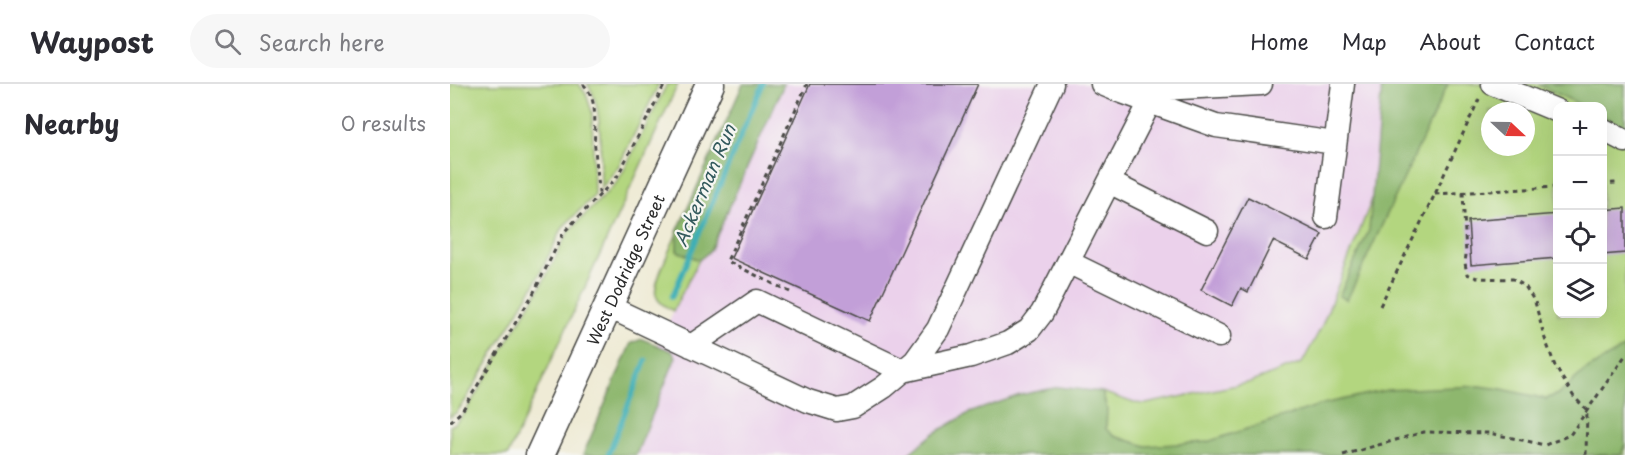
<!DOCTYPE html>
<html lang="en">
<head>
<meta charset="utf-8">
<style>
  body { margin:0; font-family:"Playpen Sans",sans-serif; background:#f7f7f7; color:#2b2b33 }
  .controls { position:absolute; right:18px; top:18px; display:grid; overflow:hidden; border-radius:12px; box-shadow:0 6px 24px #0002 }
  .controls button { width:54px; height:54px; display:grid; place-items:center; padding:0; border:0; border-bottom:2px solid #e1e1e2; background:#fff; color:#2b2b33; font:30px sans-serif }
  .compass { position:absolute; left:1031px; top:18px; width:54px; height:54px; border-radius:50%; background:#fff; box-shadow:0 6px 24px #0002; rotate:112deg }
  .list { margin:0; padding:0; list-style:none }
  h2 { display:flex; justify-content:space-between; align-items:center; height:78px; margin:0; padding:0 24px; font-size:26px }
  h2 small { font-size:20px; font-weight:400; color:#7c7c81 }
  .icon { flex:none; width:33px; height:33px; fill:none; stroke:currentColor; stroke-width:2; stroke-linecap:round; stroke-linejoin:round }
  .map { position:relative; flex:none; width:1175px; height:371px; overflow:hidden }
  header { display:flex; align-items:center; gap:36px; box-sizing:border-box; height:84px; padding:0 30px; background:#fff; border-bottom:2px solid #e1e1e2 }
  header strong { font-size:28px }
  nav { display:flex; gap:33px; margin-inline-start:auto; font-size:21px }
  .search { width:420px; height:54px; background:#f7f7f7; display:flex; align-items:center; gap:15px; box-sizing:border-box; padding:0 21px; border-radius:33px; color:#7c7c81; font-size:22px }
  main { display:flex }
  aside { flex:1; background:#fff }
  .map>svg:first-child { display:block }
</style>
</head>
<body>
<header>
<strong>Waypost</strong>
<div class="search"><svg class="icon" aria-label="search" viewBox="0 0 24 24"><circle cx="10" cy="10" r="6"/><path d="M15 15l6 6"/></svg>Search here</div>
<nav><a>Home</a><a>Map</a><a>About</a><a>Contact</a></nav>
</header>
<main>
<aside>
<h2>Nearby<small>0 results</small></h2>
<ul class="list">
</ul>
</aside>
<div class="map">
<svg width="1175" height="371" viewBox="0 0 1175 371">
  <rect width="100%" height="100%" fill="#f6f6f2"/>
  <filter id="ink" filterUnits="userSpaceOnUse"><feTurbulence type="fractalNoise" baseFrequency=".0167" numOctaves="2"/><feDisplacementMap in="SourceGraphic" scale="12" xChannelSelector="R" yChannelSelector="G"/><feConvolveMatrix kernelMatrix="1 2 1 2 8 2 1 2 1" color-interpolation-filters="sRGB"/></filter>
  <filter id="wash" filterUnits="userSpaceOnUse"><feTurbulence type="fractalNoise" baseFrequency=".008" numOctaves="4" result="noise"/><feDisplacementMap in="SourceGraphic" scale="24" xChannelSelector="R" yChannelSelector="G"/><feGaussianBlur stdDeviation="1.35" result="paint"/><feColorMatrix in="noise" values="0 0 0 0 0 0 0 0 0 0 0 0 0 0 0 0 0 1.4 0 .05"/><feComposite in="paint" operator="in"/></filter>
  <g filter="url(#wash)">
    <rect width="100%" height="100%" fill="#efebd6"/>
    <path fill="#ebd1eb" d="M334,0H932L919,146L889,212L852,279L801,298L696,320L684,319L652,308L609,303L570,311L519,329L483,350L457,371H186L222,267L207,261L249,176L260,166Z"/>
    <path fill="#b3d67f" stroke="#6f8055" stroke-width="1.5" fill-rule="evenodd" d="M0,0H129L136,10L142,28L144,112L115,141L111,147L84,201L15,317L7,328L0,333Z
      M137,0H209L168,83L151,105C150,79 154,19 137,0Z
      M217,0H228L58,371H0V342L4,340L14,330L91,202L114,156L120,146L167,98L175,84Z
      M963,0H1175V371H512L657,325L652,308L684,319L696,320L801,298L852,279L871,244L938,75ZM1108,22H1152V230H1108ZM1040,27H1076V63H1040Z
      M227,149V167L249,176L223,227C217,223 208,219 206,211C202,201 222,161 227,149Z"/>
    <path fill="#8eb76e" stroke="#5c714c" stroke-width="1.5" d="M293,0H334L260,167L249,176L227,167V148Z
      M932,0H998L897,216L889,212L919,146Z
      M1087,0H1175V44L1153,32L1152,22H1133Z
      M192,255L222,267L226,273L186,371H133L181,259Z
      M1175,263V360L1171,371H457L483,350L519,329L570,311L609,303L652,308L657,325L656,345L664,352L696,362L757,358L873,320L937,306L1029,302L1052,305L1096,315L1110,309L1134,287Z"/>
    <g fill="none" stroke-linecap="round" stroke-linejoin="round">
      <path stroke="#3eafb6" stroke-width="5" d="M222,213L313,0
        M158,371L196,276"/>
    </g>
    <g id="blocks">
      <path fill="#c29fd8" d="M360,0H528L420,237L281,174Z
        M798,113L872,150L859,175L823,157L798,208L791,204L782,222L751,206Z
        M1175,124V169L1152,171V126Z
        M1108,130V174L1021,181L1018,137Z"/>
    </g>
  </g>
  <g filter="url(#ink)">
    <use href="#blocks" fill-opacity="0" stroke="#484845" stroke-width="1.5"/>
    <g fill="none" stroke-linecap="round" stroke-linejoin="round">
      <defs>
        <path id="minor" d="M652,0L669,7L811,0
          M1043,0L1108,27
          M669,7L766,42L885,59
          M1152,45L1175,57
          M659,98L757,147
          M876,133L893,0
          M618,178L769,252
          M157,222L358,317L387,326L403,323L434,303L465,277L488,245L602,0
          M241,262L307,217L453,287L521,272L558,259L579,246L592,229L700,18"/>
        <g id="major">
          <path id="s1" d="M90,371L260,0"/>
        </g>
      </defs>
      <use href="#minor" stroke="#484845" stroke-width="25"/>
      <use href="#major" stroke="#484845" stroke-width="31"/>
      <path stroke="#484845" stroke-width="3" stroke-dasharray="4.5 4.5" stroke-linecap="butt" d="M133,0C150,17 143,43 145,64C146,80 149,96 149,112
        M1152,100L1166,99
        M1013,108L1016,171L1015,179L1017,190L1027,194L1063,195L1075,202L1085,218L1094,252L1105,282L1124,313L1137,326L1136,371
        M985,110L1108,103
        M340,208L277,177L357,0
        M930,222L985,110L1030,13
        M0,338L12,327L83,210L114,148L167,93L215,0
        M893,371L974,348L1039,349L1095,361L1120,351L1175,272"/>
      <use href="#minor" stroke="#fff" stroke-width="22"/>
      <use href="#major" stroke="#fff" stroke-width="28"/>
    </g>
  </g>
  <g text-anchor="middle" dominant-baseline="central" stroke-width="4.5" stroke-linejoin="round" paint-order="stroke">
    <g font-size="16" fill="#2b2b2b" stroke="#f6f6f2">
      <text stroke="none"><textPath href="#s1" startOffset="204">West Dodridge Street</textPath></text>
    </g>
    <g font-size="18" font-style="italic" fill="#32595c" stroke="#f6f6f2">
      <text transform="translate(254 101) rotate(-67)">Ackerman Run</text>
    </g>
  </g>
</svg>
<div class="controls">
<button>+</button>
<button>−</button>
<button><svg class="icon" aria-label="locate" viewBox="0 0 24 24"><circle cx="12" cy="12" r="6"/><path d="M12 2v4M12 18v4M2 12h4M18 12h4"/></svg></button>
<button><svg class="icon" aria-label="layers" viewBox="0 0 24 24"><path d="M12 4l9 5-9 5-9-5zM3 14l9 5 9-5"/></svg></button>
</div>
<svg class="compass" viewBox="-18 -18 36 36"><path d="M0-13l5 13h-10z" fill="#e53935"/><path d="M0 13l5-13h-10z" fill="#7c7c81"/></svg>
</div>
</main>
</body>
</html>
